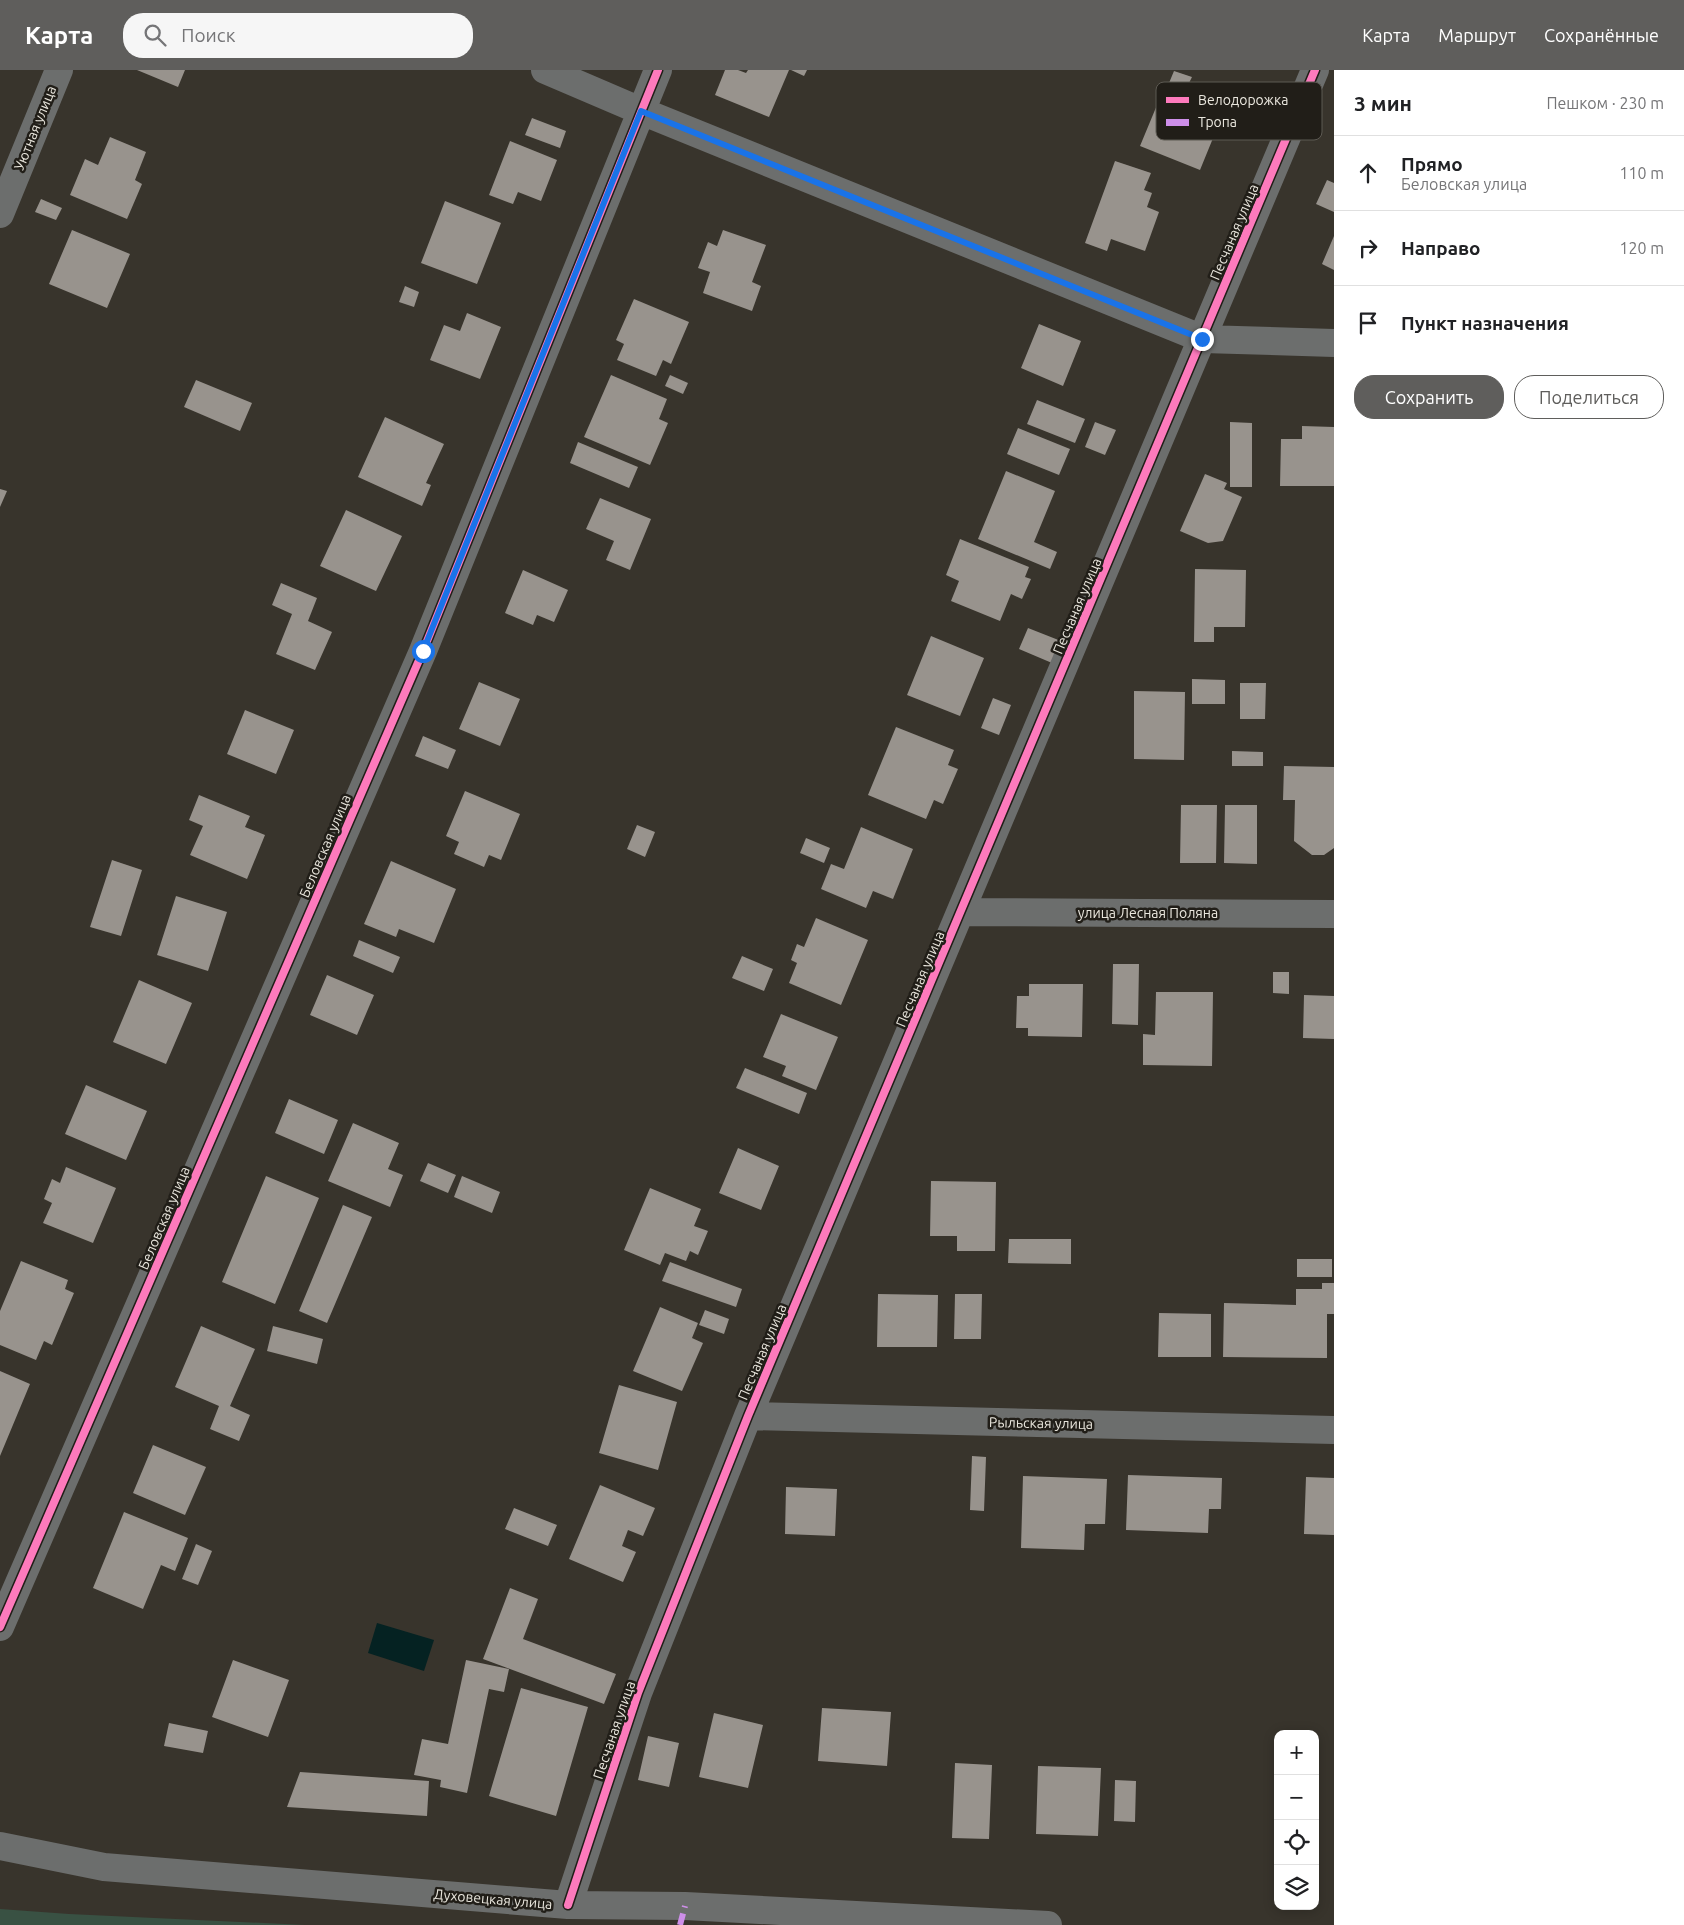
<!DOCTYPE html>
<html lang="ru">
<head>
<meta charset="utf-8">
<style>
  body { margin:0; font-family:Ubuntu,sans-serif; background:#f6f6f6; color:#202124 }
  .controls { position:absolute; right:15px; bottom:15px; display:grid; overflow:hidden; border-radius:10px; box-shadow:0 2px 12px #0003 }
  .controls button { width:45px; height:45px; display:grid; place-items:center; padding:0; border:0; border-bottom:1px solid #e0e0e0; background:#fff; color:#202124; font:25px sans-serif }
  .stop { position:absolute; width:15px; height:15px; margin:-11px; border:4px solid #1a73e8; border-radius:50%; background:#fff }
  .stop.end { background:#1a73e8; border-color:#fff; box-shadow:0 1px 5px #0008 }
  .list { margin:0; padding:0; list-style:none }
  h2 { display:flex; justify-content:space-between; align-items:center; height:65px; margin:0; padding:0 20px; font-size:21px }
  h2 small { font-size:16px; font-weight:400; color:#757577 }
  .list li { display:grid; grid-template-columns:32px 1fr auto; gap:15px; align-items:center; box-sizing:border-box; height:75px; padding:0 20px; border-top:1px solid #e0e0e0 }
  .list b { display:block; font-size:19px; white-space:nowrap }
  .list p { margin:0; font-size:16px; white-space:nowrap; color:#757577 }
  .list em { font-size:16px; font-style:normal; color:#757577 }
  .actions { display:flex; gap:10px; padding:15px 20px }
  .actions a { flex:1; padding:11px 0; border:1px solid #5f5e5c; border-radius:20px; text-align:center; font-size:18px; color:#5f5e5c }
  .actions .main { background:#5f5e5c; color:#fff }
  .icon { flex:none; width:28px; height:28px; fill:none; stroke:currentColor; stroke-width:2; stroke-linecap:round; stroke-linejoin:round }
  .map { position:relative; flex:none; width:1334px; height:1855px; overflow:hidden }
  header { display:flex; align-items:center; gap:30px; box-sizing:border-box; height:70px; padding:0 25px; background:#5f5e5c; color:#fff }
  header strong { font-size:24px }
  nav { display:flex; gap:28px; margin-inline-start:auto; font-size:18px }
  .search { width:350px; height:45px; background:#f6f6f6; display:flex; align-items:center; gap:12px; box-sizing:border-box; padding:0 18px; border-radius:20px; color:#757577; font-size:19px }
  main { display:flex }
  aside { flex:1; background:#fff }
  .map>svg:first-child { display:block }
</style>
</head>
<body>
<header>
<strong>Карта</strong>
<div class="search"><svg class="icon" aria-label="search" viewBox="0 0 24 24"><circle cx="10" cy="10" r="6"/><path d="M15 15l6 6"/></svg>Поиск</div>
<nav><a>Карта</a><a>Маршрут</a><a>Сохранённые</a></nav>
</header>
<main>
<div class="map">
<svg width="1334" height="1855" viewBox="0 0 1334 1855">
  <rect width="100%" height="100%" fill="#38342c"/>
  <path fill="#395143" d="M0,1839L69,1844L305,1855H0Z"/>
  <path fill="#052222" d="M377,1553L434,1570L424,1601L368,1583Z"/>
  <path fill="#98938d" d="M137,0H185L178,17Z
    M725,0H738L746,3L748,0H789L769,47L715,25Z
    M791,0H807L804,6Z
    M1174,1L1192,7L1189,13L1229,29L1200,100L1140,76L1162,23L1164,25Z
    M532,48L566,61L560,78L525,65Z
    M110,67L146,82L135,110L142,114L127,149L70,125L85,89L98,95Z
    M510,71L557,90L541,131L518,122L513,134L489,125Z
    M1115,91L1151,103L1144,120L1152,123L1147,137L1159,142L1145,181L1111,169L1107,181L1085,173Z
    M1327,110L1334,113V142L1316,134Z
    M41,129L62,138L56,150L35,142Z
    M445,131L501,153L477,214L421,193Z
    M72,160L130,184L107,238L49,214Z
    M723,160L766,175L752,212L761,216L752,241L703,223L710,202L698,198L708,172L717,176Z
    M1334,166V200L1322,194Z
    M405,216L419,222L414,237L399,232Z
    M634,229L689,252L671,294L663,290L656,306L617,290L624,274L616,270Z
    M467,243L501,257L480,309L430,290L444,255L460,261Z
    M1039,254L1081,271L1063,316L1021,298Z
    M611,305L667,329L659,349L668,353L650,395L584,367Z
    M670,305L688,313L683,324L665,316Z
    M196,310L252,333L240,361L184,337Z
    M1037,330L1085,349L1075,373L1027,354Z
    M385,347L444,374L426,413L431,415L422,436L358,407Z
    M1095,352L1116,360L1105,385L1085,377Z
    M1230,352L1252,353V417H1230Z
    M1302,356L1334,357V416H1280L1281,369H1302Z
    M1018,358L1070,379L1059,405L1007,384Z
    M578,372L638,397L629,418L570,393Z
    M1006,401L1055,421L1034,472L1057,482L1050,499L978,469Z
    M1205,404L1227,413L1224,419L1242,427L1223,471L1208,473L1180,461Z
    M0,419L7,421L0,437Z
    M600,428L651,449L630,500L606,490L614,471L586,459Z
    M346,440L402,466L376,521L320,496Z
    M960,469L1029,497L1025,507L1031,509L1022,529L1011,524L1000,551L951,531L959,511L946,505Z
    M1195,499L1246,500L1245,557H1214V572H1194Z
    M523,500L568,520L554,552L537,545L533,555L505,543Z
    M281,513L317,528L308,551L332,562L315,600L276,584L292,544L272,535Z
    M1028,558L1061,571L1052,593L1019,579Z
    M931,566L984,588L960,646L907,625Z
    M1192,609L1225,610V634H1192Z
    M479,612L520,629L500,676L459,659Z
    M1240,613H1266L1265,649H1240Z
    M1134,621L1185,622L1184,690L1134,689Z
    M993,628L1011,635L999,665L981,658Z
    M245,640L294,660L276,704L227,684Z
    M896,657L954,680L948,695L958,699L943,734L934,730L926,749L868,725Z
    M423,666L456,680L448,699L415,686Z
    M1232,681L1263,682V696H1232Z
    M1284,696L1334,697V778L1324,785H1312L1294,771L1295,730H1283Z
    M465,721L520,744L501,790L489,785L484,797L454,784L459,772L446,766Z
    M199,725L250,746L245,757L265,765L247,809L190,785L203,756L189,750Z
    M1181,735H1217L1216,793H1180Z
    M1225,735H1257V794L1224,793Z
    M637,755L655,762L645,787L627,779Z
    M861,757L913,779L893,829L873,821L866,838L821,819L831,794L844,799Z
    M806,768L830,778L824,793L800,783Z
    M112,790L142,800L121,866L90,857Z
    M391,791L456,819L434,873L399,859L396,867L364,854Z
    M176,826L227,842L208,901L157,885Z
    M816,848L868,870L841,935L789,913L797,893L791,890L797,874L804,877Z
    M359,870L400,887L393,903L353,886Z
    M742,886L773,899L764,921L732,908Z
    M1113,894H1139L1138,955L1112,954Z
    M1273,902H1289V924L1273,923Z
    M327,905L374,925L357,965L310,945Z
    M139,910L192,933L166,994L113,972Z
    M1029,914H1083L1082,967L1028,966V958H1016L1017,926H1029Z
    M1156,922H1213L1212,996L1143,995V964L1155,965Z
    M1304,925L1334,926V969L1303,968Z
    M781,944L838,967L816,1020L782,1006L786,996L763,987Z
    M745,998L807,1023L799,1044L736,1018Z
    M86,1015L147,1041L126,1090L65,1064Z
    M289,1029L338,1050L324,1084L275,1063Z
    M353,1053L399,1073L388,1099L403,1105L390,1137L328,1111Z
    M738,1078L779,1096L761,1140L719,1123Z
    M428,1093L456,1105L448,1123L420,1111Z
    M66,1097L116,1118L93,1173L43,1153L52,1133L44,1129L52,1109L60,1113Z
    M266,1106L319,1128L275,1234L222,1212Z
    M462,1106L500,1122L492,1143L454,1127Z
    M931,1111L996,1112L995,1181H957V1166H930Z
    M650,1118L701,1139L694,1156L708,1161L698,1185L690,1181L686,1191L665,1183L660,1195L624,1180Z
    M343,1135L372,1147L327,1253L299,1241Z
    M1009,1169H1071V1194L1008,1193Z
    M1297,1189H1332V1207H1297Z
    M21,1191L68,1210L65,1219L74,1223L52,1275L44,1271L36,1290L0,1275V1241Z
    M670,1192L742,1219L736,1237L662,1211Z
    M1322,1213H1334V1244H1327V1288L1223,1287L1224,1233L1296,1235V1219H1322Z
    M878,1224L938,1225L937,1277H877Z
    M955,1224H982L981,1269H954Z
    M660,1237L698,1253L692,1268L703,1273L682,1321L633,1301Z
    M705,1240L729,1249L724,1264L699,1255Z
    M1159,1243L1211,1244V1287H1158Z
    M201,1256L255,1279L230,1336L250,1345L239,1371L210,1359L219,1336L175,1317Z
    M273,1256L323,1269L317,1294L267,1281Z
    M0,1301L30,1314L0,1386Z
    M619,1315L677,1332L658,1400L599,1383Z
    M153,1375L206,1397L185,1445L133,1423Z
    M972,1386L986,1387L984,1441L970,1440Z
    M1128,1405L1222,1408L1221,1439H1209L1208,1463L1126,1460Z
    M1023,1406L1107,1409L1105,1454H1085L1084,1480L1021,1478Z
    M1306,1407L1334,1408V1465L1304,1464Z
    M600,1415L655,1438L643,1466L628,1460L622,1476L636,1482L623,1512L569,1489Z
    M786,1417L837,1419L835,1466L785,1464Z
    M514,1438L557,1455L548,1476L505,1459Z
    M124,1442L188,1468L175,1501L161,1495L143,1539L93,1518Z
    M196,1474L212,1481L198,1515L182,1509Z
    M510,1518L538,1529L523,1569L616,1604L604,1634L483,1589Z
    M233,1590L289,1610L268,1667L212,1647Z
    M466,1590L509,1599L504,1622L489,1619L467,1723L440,1717L441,1710L414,1705L422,1669L448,1674Z
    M521,1618L588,1637L556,1746L489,1726Z
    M822,1638L891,1642L887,1696L818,1691Z
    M714,1643L763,1655L748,1718L699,1707Z
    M169,1653L208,1661L203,1683L164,1676Z
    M648,1666L679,1673L669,1717L638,1710Z
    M955,1693L992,1695L989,1769L952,1768Z
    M1038,1696L1101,1698L1098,1766L1036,1764Z
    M300,1702L429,1711L427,1746L287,1737Z
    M1115,1710L1136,1711L1135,1752L1114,1751Z"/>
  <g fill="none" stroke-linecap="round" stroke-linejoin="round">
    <path stroke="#6c6e6d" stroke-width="28" d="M545,0L641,41L1203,269L1334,273
      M0,144L59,0
      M962,842L1334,844
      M748,1346L1334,1360
      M0,1557L423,581L658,0
      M0,1776L104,1797L568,1835L685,1836L1048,1855
      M568,1835L638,1623L748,1346L1315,0"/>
    <path stroke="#ce8fe9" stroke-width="6" stroke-dasharray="12 6" stroke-linecap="butt" d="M680,1855L685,1836"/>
    <defs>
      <path id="cycleway" d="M0,1557L423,581L658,0
        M568,1835L638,1623L748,1346L1315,0"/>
    </defs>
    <use href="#cycleway" stroke="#211e18" stroke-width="11"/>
    <use href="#cycleway" stroke="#fd7abc" stroke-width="8"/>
  </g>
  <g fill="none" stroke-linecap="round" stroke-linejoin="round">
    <path stroke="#1a73e8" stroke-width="6" d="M423,581L641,41L1202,269"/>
  </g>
  <g text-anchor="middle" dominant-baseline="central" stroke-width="5" stroke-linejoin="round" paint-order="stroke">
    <g font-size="14" fill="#eae7de" stroke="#211e18">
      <text transform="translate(35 58) rotate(-68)">Уютная улица</text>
      <text transform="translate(1234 162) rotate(-67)">Песчаная улица</text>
      <text transform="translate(1077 536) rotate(-67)">Песчаная улица</text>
      <text transform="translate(325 776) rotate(-67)">Беловская улица</text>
      <text x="1148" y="843">улица Лесная Поляна</text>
      <text transform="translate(920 909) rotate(-67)">Песчаная улица</text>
      <text transform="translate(164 1148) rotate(-67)">Беловская улица</text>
      <text transform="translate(762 1282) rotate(-67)">Песчаная улица</text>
      <text transform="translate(1041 1353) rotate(1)">Рыльская улица</text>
      <text transform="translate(614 1660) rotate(-71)">Песчаная улица</text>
      <text transform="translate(493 1829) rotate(5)">Духовецкая улица</text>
    </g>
  </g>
  <rect x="1156" y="12" width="166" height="58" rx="8" fill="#211e18" stroke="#5d5a53" stroke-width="1"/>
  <rect x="1166" y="27" width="23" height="6" fill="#fd7abc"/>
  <rect x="1166" y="49" width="23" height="7" fill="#ce8fe9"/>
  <g font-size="14" fill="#eae7de">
    <text x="1198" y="35">Велодорожка</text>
    <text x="1198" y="57">Тропа</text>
  </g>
</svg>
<div class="controls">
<button>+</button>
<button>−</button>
<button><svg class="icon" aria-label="locate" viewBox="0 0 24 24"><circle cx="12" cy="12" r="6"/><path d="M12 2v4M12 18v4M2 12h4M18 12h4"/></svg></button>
<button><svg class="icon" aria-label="layers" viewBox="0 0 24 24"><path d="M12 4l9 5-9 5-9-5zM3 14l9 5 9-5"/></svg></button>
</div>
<div class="stop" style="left:423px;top:581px"></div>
<div class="stop end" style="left:1202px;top:269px"></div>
</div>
<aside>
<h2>3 мин<small>Пешком · 230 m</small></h2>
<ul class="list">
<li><svg class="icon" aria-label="ahead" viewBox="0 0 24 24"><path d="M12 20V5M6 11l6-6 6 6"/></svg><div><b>Прямо</b><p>Беловская улица</p></div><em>110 m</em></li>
<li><svg class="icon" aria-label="right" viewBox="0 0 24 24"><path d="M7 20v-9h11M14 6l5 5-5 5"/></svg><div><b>Направо</b></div><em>120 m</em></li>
<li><svg class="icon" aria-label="arrive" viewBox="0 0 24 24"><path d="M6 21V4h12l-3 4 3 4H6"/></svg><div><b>Пункт назначения</b></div></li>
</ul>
<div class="actions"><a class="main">Сохранить</a><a>Поделиться</a></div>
</aside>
</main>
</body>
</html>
